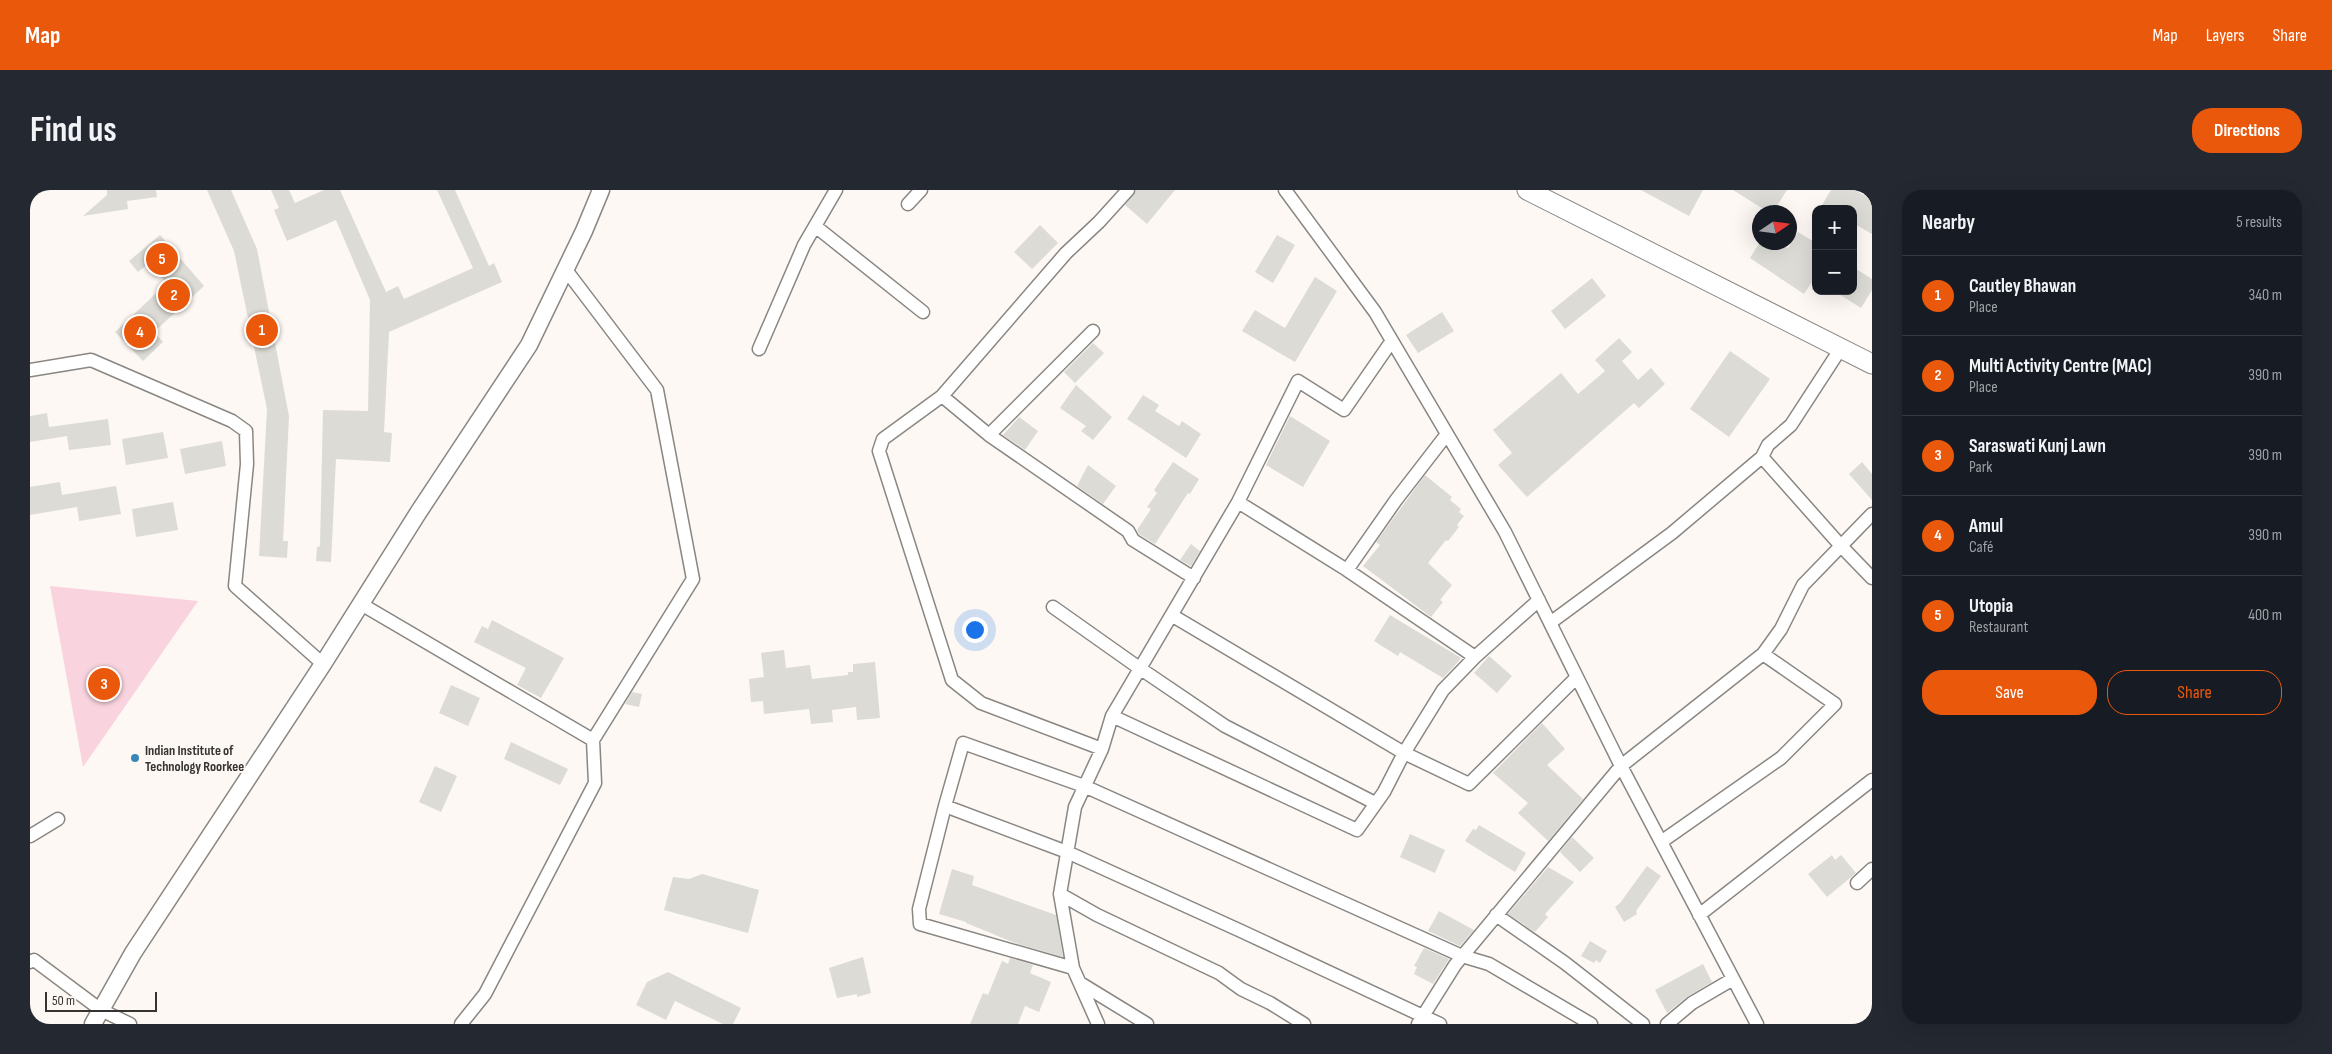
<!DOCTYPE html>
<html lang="en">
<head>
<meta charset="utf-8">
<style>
  body { margin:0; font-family:"Sofia Sans Condensed",sans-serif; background:#242831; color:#f1f3f6 }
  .controls { position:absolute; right:15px; top:15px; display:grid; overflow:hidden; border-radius:10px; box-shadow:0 5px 20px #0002 }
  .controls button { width:45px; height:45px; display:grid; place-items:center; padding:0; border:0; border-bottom:1px solid #363941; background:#171b24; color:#f1f3f6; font:25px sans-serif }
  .compass { position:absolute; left:1722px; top:15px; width:45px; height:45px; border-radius:50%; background:#171b24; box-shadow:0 5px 20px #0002; rotate:77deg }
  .scale { position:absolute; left:15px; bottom:12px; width:112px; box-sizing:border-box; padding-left:5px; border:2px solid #363432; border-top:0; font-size:14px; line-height:18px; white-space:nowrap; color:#363432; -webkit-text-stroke:4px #fdf8f4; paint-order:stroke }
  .you { position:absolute; left:944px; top:439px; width:18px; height:18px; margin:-12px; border:4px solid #fff; border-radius:50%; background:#1a73e8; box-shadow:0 0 0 8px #1a73e833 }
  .badge { display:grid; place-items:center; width:32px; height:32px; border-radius:50%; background:#ea580c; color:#fff; font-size:16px; font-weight:700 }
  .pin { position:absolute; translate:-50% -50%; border:2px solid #fff; box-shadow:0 1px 5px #0006 }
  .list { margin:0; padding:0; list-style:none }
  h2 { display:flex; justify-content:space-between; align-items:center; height:65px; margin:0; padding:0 20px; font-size:21px }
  h2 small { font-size:16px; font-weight:400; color:#9ea1a6 }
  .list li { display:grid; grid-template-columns:32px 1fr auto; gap:15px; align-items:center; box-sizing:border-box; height:80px; padding:0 20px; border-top:1px solid #363941 }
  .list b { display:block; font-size:19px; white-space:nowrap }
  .list p { margin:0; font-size:16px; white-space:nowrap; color:#9ea1a6 }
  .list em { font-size:16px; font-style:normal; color:#9ea1a6 }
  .actions { display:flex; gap:10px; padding:15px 20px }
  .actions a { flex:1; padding:11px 0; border:1px solid #ea580c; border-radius:20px; text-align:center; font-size:18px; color:#ea580c }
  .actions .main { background:#ea580c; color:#fff }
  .map { position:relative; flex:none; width:1842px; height:834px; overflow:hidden; border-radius:20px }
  header { display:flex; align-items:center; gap:30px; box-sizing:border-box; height:70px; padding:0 25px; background:#ea580c; color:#fff }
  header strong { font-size:24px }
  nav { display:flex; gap:28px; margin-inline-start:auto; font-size:18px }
  .intro { display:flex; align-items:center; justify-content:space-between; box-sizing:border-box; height:120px; padding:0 30px }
  h1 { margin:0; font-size:35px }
  .button { padding:12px 22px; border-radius:20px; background:#ea580c; color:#fff; font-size:18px; font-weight:700 }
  main { display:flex; gap:30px; padding:0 30px }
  aside { flex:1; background:#171b24; border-radius:20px; box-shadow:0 5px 20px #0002 }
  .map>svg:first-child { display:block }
</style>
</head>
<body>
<header>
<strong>Map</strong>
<nav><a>Map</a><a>Layers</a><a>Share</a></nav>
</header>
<div class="intro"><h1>Find us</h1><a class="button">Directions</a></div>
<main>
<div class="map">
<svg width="1842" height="834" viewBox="0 0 1842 834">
  <rect width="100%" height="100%" fill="#fdf8f4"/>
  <path fill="#f9d4df" d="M20,396L168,411L53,577Z"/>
  <path fill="#dcdbd5" d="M77,0H126L127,7L97,11L98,19L53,26L77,5Z
    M177,0H201L227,59L259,226L253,351H258L257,368L229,366L237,219L204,61Z
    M241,0H259L265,13L294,0H310L356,102L368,96L374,109L443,78L407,0H425L459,76L464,73L472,92L359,142L354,242L362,243L360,272L306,269L301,372L286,371L287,357L290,356L293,220L338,221L340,110L306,30L257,51L244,20L249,18Z
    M1106,0H1145L1117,34L1095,15Z
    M1611,0H1673L1659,26Z
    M1703,0H1757L1743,22H1738Z
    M1801,0H1825L1842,10V44L1823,33V19H1799L1792,15Z
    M1010,35L1028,53L1002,79L984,62Z
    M1768,42L1786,53V86L1774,104L1720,68L1730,52H1749L1758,58Z
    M130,45L174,96L124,142L133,152L113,171L85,142L137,93L119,73L108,82L99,71Z
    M1247,45L1265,55L1243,93L1225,82Z
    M1823,77L1842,89V100L1831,118L1804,101H1823Z
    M1285,87L1307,101L1265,172L1212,141L1225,120L1255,138Z
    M1562,88L1576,106L1535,139L1521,121Z
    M1412,122L1424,141L1388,163L1376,145Z
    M1589,148L1602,162L1592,171L1608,190L1621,178L1635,194L1609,218L1604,213L1497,307L1468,275L1482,263L1463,240L1531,183L1548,204L1575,181L1565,170Z
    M1063,153L1074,163L1045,193L1034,182Z
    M1700,161L1740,189L1699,247L1660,219Z
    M1046,195L1082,227L1063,250L1051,241L1056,236L1030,218Z
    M1113,205L1129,215L1125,221L1149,236L1152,231L1171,244L1156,268L1097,229Z
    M17,223L19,237L78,229L81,255L39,260L37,246L0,252V226Z
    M1260,226L1300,251L1273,297L1236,275Z
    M989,227L1008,241L995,260L973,245Z
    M133,242L138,268L96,275L92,249Z
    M192,251L196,276L155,284L150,259Z
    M1143,272L1169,289L1160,304L1158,303L1125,354L1109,344L1107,340L1121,319L1117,317L1127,303L1124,300Z
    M1832,272L1842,284V310L1819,284Z
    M1058,275L1086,296L1073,314L1047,296Z
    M1395,285L1422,307L1420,310L1431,319L1429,322L1434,326L1427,335L1429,337L1418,351L1416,350L1398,373L1422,395L1410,410L1413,412L1401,427L1333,376L1350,355L1346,352Z
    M30,292L32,305L86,296L91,324L49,331L47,317L0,325V297Z
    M143,312L148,340L106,347L102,319Z
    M1161,354L1170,361L1161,376L1150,370Z
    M1360,425L1431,468L1428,472L1413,488L1370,462L1368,466L1344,451Z
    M462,430L534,468L511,508L487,495L496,478L444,452L452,436L458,439Z
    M754,460L756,478L780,475L782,489L818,485V482H823V474L845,472L850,528L827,530L826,517L802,520L803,532L781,534L779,519L734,524L733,511L721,512L719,489L734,487L731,463Z
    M1459,466L1482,486L1467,503L1444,483Z
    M421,495L450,508L438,536L409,523Z
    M602,502L612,504L609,517L595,514Z
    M1512,533L1535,559L1517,575L1553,609L1518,651L1488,623L1498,613L1463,583Z
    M481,552L538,579L530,595L474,569Z
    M405,576L427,586L411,622L389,612Z
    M1449,635L1496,663L1485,682L1435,651L1443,639L1446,640Z
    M1380,644L1415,660L1405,683L1370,667Z
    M1542,647L1564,668L1550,682L1530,662Z
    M1802,665L1805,670L1811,665L1826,683L1797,707L1778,684Z
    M1617,676L1631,686L1606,721L1607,724L1594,732L1585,717L1590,713Z
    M1518,677L1544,692L1515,724L1518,727L1505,742L1478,724Z
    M922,679L944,686L942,695L1026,725L1033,767L985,753L936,733V732L909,724Z
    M672,684L729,700L718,743L634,720L643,687L659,689Z
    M1409,721L1444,740L1430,756L1398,741Z
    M1560,751L1577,761L1570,773L1566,770L1564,773L1551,766Z
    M1394,758L1419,769L1403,794L1384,784L1387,777L1384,776Z
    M833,767L841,803L827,807V804L807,808L799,778Z
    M980,768L1003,775L1000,783L1021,792L1009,822L995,816L988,834H940L953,803L958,805L972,771L978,774Z
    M1673,774L1682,792L1658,806L1637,823L1625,800Z
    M638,782L711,818L703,834H693L645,811L636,830L606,815L617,792Z"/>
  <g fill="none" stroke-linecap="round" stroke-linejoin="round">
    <defs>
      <path id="minor" d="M1255,0L1345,122L1475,342L1591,576L1727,834
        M878,14L891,0
        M785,36L893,122
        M536,80L627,200L663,389L563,550
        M729,159L774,55L806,0
        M0,180L61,170L202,231L216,241L217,274L205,396L293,474
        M912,206L959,245L1098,341L1103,350L1164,388
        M959,245L1063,141
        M1732,267L1811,356L1842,388
        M1208,312L1317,380L1445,467L1509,410
        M1317,380L1366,310L1417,244
        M331,414L563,550L565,593L455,804L431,834
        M1023,417L1105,475L1195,536L1345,613
        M1143,426L1374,563L1439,594L1547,487
        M1520,433L1642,343L1732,267L1738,255L1761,235L1811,158
        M1082,526L1327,640L1354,602L1374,563L1413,500L1445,467
        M1072,559L951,513L922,490L849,261L853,249L912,206L1036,63L1069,32L1098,0
        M915,616L1037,662L1211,741L1410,834
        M0,646L28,629
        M1631,652L1751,568L1805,514L1733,464
        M1827,693L1842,679
        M1030,704L1067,725L1189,783L1211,799L1240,813L1274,834
        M1466,725L1535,773L1613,834
        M1669,725L1842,590
        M0,772L4,770L71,820L100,834
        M1043,778L890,734L889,719L915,616L933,553L1054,596L1432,766L1459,774L1561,834
        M1050,793L1117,834
        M1068,834L1043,778L1030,704L1045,617L1072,559L1082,526L1208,312L1268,191L1314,220L1361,152
        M1388,834L1425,775L1591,576L1733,464L1751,439L1773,395L1842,324
        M1637,834L1662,813L1703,789"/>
      <path id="tertiary" d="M63,834L103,763L293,474L388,323L499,155L554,41L571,0"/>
      <path id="secondary" d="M1497,0L1842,174"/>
    </defs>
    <use href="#minor" stroke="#8a8682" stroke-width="15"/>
    <use href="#tertiary" stroke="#8a8682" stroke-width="19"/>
    <use href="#secondary" stroke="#8a8682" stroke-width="21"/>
    <use href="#minor" stroke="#fff" stroke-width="12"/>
    <use href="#tertiary" stroke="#fff" stroke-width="16"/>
    <use href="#secondary" stroke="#fff" stroke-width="19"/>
  </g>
  <circle fill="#3986b9" stroke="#fdf8f4" stroke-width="2" cx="105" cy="568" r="5"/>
  <g text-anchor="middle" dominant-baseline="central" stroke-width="4" stroke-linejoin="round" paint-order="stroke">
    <g font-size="14" font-weight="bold" fill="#363432" stroke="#fdf8f4" text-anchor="start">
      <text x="115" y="560">Indian Institute of<tspan x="115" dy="16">Technology Roorkee</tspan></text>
    </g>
  </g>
</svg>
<div class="controls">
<button>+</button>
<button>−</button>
</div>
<svg class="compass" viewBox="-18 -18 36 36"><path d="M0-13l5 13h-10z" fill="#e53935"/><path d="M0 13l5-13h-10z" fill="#9ea1a6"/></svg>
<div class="scale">50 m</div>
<div class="you"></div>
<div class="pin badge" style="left:232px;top:140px">1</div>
<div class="pin badge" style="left:144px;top:105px">2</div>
<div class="pin badge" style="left:74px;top:494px">3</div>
<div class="pin badge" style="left:110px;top:142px">4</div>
<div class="pin badge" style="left:132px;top:69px">5</div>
</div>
<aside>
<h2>Nearby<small>5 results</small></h2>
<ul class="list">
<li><span class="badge">1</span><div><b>Cautley Bhawan</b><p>Place</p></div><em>340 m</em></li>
<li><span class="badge">2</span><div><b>Multi Activity Centre (MAC)</b><p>Place</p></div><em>390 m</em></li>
<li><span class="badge">3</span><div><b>Saraswati Kunj Lawn</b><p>Park</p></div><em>390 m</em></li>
<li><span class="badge">4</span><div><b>Amul</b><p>Café</p></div><em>390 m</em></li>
<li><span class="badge">5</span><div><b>Utopia</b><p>Restaurant</p></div><em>400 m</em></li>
</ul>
<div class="actions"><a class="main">Save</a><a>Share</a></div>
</aside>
</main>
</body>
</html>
